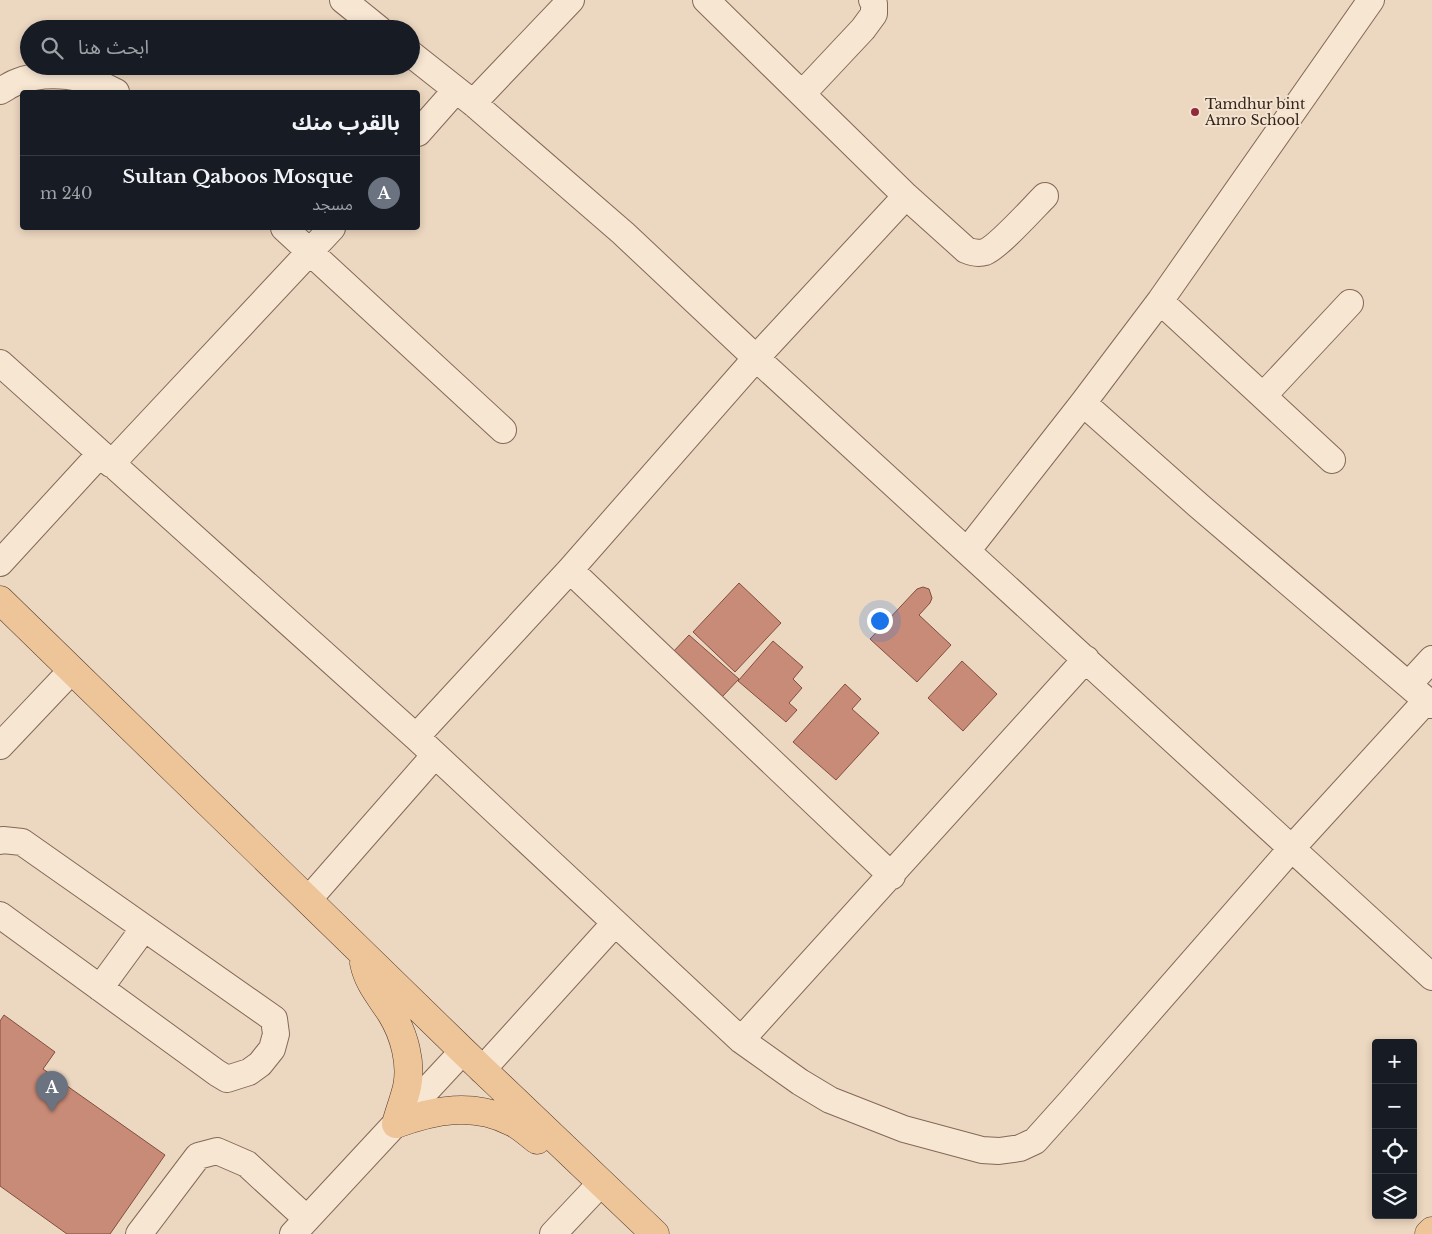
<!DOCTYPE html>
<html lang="ar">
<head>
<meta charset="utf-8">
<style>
  body { margin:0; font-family:"Libre Baskerville","Noto Sans Arabic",serif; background:#20242c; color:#f1f3f6; direction:rtl }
  .controls { position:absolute; right:15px; bottom:15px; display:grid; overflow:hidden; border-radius:5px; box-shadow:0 2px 8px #0003 }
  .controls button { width:45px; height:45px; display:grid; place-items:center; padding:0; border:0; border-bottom:1px solid #363941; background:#171b24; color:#f1f3f6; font:25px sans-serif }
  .you { position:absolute; left:879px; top:620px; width:18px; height:18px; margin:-12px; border:4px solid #fff; border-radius:50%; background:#1a73e8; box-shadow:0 0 0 8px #1a73e833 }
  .badge { display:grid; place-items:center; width:32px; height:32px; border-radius:50%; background:#c599a3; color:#fff; font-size:16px; font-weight:700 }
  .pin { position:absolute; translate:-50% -41px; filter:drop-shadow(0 1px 2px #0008) }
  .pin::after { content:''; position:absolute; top:26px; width:18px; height:15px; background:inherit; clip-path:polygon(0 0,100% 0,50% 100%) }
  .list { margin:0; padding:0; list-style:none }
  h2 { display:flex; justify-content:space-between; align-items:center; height:65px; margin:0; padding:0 20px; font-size:21px }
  h2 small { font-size:16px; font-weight:400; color:#9ea1a6 }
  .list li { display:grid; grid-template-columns:32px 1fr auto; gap:15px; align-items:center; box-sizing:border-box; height:75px; padding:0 20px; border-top:1px solid #363941 }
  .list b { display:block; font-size:19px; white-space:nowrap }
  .list p { margin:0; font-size:16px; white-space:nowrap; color:#9ea1a6 }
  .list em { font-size:16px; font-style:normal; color:#9ea1a6 }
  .icon { flex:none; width:28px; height:28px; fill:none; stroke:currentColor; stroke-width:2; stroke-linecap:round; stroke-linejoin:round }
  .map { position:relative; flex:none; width:1432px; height:1234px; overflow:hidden; direction:ltr }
  .search { position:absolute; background:#171b24; box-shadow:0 2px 8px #0003; left:20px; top:20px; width:400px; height:55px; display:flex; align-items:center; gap:12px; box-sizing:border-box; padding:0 18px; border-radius:28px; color:#9ea1a6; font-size:19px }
  .panel { position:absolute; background:#171b24; box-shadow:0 2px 8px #0003; left:20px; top:90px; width:400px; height:140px; border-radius:5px; direction:rtl }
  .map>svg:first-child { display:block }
</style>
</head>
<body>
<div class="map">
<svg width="1432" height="1234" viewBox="0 0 1432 1234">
  <rect width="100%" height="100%" fill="#ecd7c0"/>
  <path fill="#c88b77" stroke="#824e40" d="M739,583L781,623L735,672L693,632Z
    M923,587L929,589L932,598L930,603L919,615L951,645L917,682L870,639L917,589Z
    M689,635L739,679L722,697L672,653Z
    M773,641L803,667L793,679L802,688L789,703L797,710L786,722L738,681Z
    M962,661L997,694L963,731L928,698Z
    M845,684L861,699L852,709L879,733L836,780L793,742Z
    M4,1015L55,1052L43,1069L165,1155L110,1234H67L0,1186V1021Z"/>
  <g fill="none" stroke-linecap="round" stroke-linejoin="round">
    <defs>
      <path id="minor" d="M343,0L379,29
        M706,0L906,196L966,250C973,253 978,254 985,252C998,247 1034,207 1045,196
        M411,54L473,103L623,233L756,358L1432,977
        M0,91C6,88 11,84 17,82C49,69 88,76 116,92
        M802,94L863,29L874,14V4L872,0
        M473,103L571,0
        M418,133L456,90
        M284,228L503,430
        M1160,301L1263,396
        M0,363L416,737L741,1040
        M1083,403L1198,505L1432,705
        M1332,460L1263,396L1350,303
        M111,464L332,228
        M967,551L1083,403L1160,301L1371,0
        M0,563L100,454
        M570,570L892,876
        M1086,659L741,1040L800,1082L830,1100L904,1129L982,1150L999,1151L1020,1148L1035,1141L1070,1102L1291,849L1427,700
        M1409,684L1432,659
        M416,737L570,570L756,358L906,196
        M0,746L72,670
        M0,841L3,840L22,842L274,1019L276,1034L272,1049L260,1064L249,1072L227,1079L217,1073L0,915
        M308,900L435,755
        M100,988L144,928
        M482,1070L615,923
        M139,1234L198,1156L217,1151L247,1164L307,1219
        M293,1234L463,1051
        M553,1234L601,1183"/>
      <path id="major" d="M0,600L463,1051L655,1234
        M364,963C368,983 380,996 391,1013C404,1034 412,1063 407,1087C404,1100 399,1112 396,1124
        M396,1124C434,1110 473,1102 512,1122C521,1126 529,1134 537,1140
        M1429,1234L1432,1231"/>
    </defs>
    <use href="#minor" stroke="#846859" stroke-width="28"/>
    <use href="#major" stroke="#51382d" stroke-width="29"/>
    <use href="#minor" stroke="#f7e6d2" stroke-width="26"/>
    <use href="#major" stroke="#eec598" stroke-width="28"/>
  </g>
  <circle fill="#902b3d" stroke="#f3e3cf" stroke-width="2" cx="1195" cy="112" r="5"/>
  <g text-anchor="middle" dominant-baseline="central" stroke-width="4" stroke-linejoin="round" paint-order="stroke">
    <g font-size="14" fill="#34241d" stroke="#f3e3cf" text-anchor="start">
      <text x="1205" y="104">Tamdhur bint<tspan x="1205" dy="16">Amro School</tspan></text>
    </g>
  </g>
</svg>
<div class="controls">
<button>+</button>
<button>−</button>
<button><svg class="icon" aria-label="locate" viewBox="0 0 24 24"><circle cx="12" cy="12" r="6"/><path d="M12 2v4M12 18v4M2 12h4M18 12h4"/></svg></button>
<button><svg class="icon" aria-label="layers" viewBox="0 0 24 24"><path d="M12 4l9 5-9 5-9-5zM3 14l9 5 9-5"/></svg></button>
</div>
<div class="you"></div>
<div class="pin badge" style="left:52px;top:1112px;background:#6b7280">A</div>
<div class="search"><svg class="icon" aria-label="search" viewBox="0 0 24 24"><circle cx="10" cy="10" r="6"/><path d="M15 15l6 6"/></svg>ابحث هنا</div>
<section class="panel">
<h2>بالقرب منك<small></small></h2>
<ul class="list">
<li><span class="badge" style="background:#6b7280">A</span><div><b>Sultan Qaboos Mosque</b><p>مسجد</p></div><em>240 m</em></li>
</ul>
</section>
</div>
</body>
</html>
